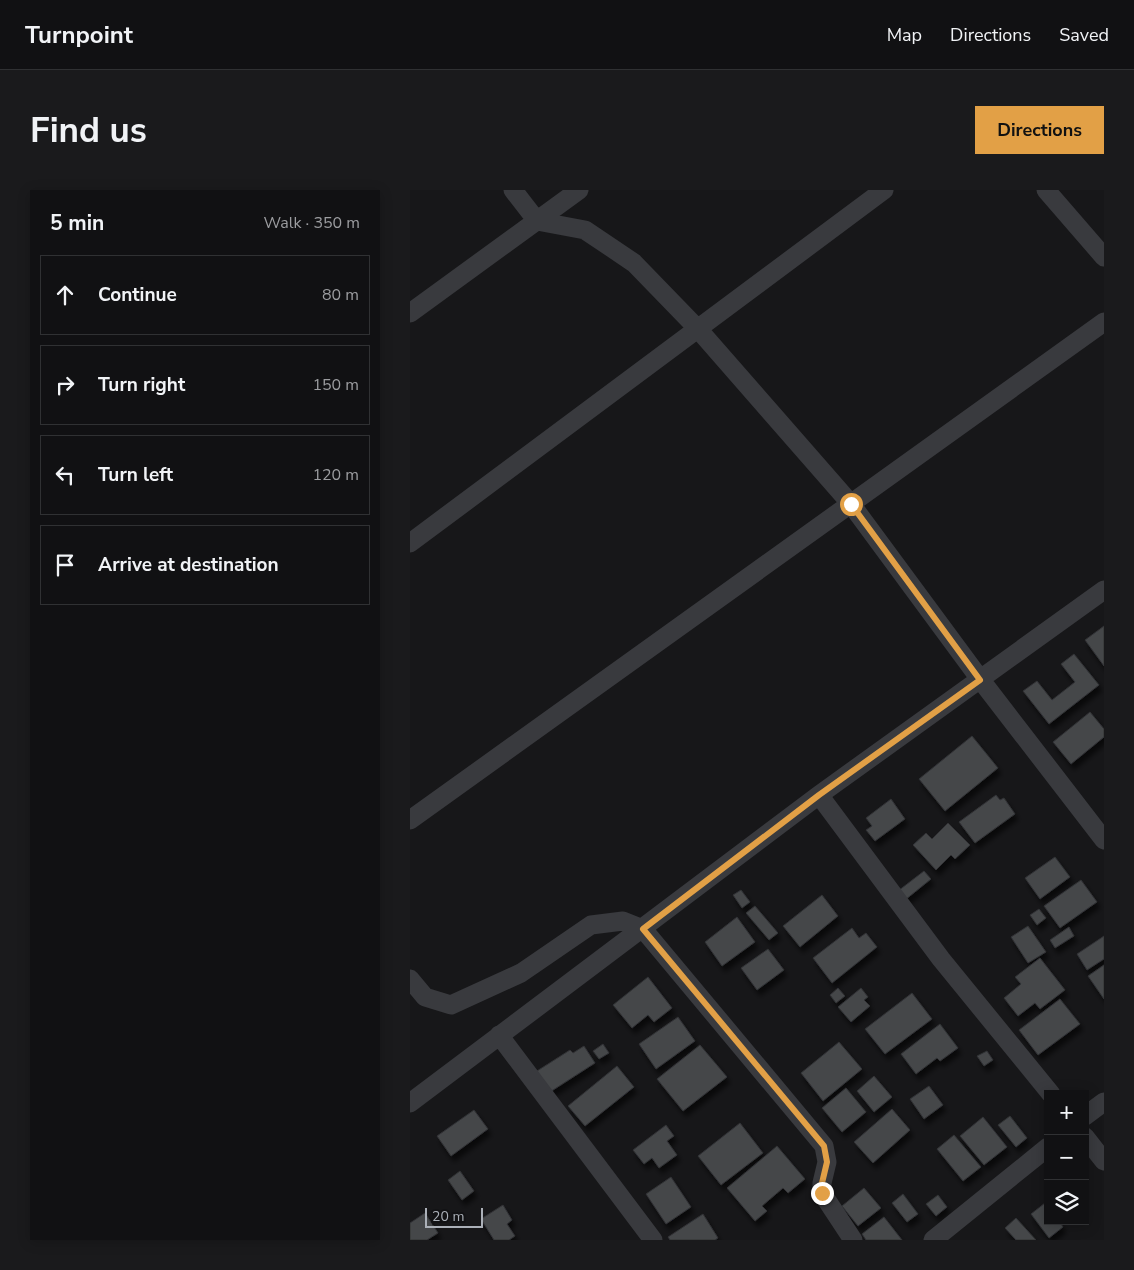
<!DOCTYPE html>
<html lang="en">
<head>
<meta charset="utf-8">
<style>
  body { margin:0; font-family:"Nunito Sans",sans-serif; background:#1a1a1c; color:#f1f3f6 }
  .controls { position:absolute; right:15px; bottom:15px; display:grid; overflow:hidden; border-radius:0px; box-shadow:0 2px 12px #0003 }
  .controls button { width:45px; height:45px; display:grid; place-items:center; padding:0; border:0; border-bottom:1px solid #303133; background:#111113; color:#f1f3f6; font:25px sans-serif }
  .scale { position:absolute; left:15px; bottom:12px; width:58px; box-sizing:border-box; padding-left:5px; border:2px solid #abb0b8; border-top:0; font-size:14px; line-height:18px; white-space:nowrap; color:#abb0b8; -webkit-text-stroke:4px #121214; paint-order:stroke }
  .stop { position:absolute; width:15px; height:15px; margin:-11px; border:4px solid #e2a046; border-radius:50%; background:#fff }
  .stop.end { background:#e2a046; border-color:#fff; box-shadow:0 1px 5px #0008 }
  .list { margin:0; padding:0; list-style:none }
  h2 { display:flex; justify-content:space-between; align-items:center; height:65px; margin:0; padding:0 20px; font-size:21px }
  h2 small { font-size:16px; font-weight:400; color:#9c9da0 }
  .list li { display:grid; grid-template-columns:32px 1fr auto; gap:15px; align-items:center; box-sizing:border-box; height:80px; margin:0 10px 10px; padding:0 10px; border:1px solid #303133; border-radius:0px }
  .list b { display:block; font-size:19px; white-space:nowrap }
  .list em { font-size:16px; font-style:normal; color:#9c9da0 }
  .icon { flex:none; width:28px; height:28px; fill:none; stroke:currentColor; stroke-width:2; stroke-linecap:round; stroke-linejoin:round }
  .map { position:relative; flex:none; width:694px; height:1050px; overflow:hidden; border-radius:0px }
  header { display:flex; align-items:center; gap:30px; box-sizing:border-box; height:70px; padding:0 25px; background:#111113; border-bottom:1px solid #303133 }
  header strong { font-size:24px }
  nav { display:flex; gap:28px; margin-inline-start:auto; font-size:18px }
  .intro { display:flex; align-items:center; justify-content:space-between; box-sizing:border-box; height:120px; padding:0 30px }
  h1 { margin:0; font-size:35px }
  .button { padding:12px 22px; border-radius:0px; background:#e2a046; color:#111; font-size:18px; font-weight:700 }
  main { display:flex; gap:30px; padding:0 30px }
  aside { flex:1; background:#111113; border-radius:0px; box-shadow:0 2px 12px #0003 }
  .map>svg:first-child { display:block }
</style>
</head>
<body>
<header>
<strong>Turnpoint</strong>
<nav><a>Map</a><a>Directions</a><a>Saved</a></nav>
</header>
<div class="intro"><h1>Find us</h1><a class="button">Directions</a></div>
<main>
<aside>
<h2>5 min<small>Walk · 350 m</small></h2>
<ul class="list">
<li><svg class="icon" aria-label="ahead" viewBox="0 0 24 24"><path d="M12 20V5M6 11l6-6 6 6"/></svg><div><b>Continue</b></div><em>80 m</em></li>
<li><svg class="icon" aria-label="right" viewBox="0 0 24 24"><path d="M7 20v-9h11M14 6l5 5-5 5"/></svg><div><b>Turn right</b></div><em>150 m</em></li>
<li><svg class="icon" aria-label="left" viewBox="0 0 24 24"><path d="M17 20v-9H6M10 6l-5 5 5 5"/></svg><div><b>Turn left</b></div><em>120 m</em></li>
<li><svg class="icon" aria-label="arrive" viewBox="0 0 24 24"><path d="M6 21V4h12l-3 4 3 4H6"/></svg><div><b>Arrive at destination</b></div></li>
</ul>
</aside>
<div class="map">
<svg width="694" height="1050" viewBox="0 0 694 1050">
  <defs>
    <filter id="shadow"><feDropShadow dx="3" dy="5.5" stdDeviation="2.5" flood-color="#0009"/></filter>
  </defs>
  <rect width="100%" height="100%" fill="#171719"/>
  <path fill="#444649" stroke="#313235" filter="url(#shadow)" d="M694,436V476L675,450Z
    M664,464L689,495L639,534L613,501L627,491L642,510L665,492L651,474Z
    M680,522L694,539V547L661,574L643,552Z
    M562,546L588,578L535,621L509,589Z
    M586,605L590,610L594,608L605,624L565,653L549,632Z
    M481,609L495,629L465,651L456,640L462,636L456,628Z
    M538,633L560,655L545,669L541,665L526,680L503,655L516,643L522,649Z
    M645,667L660,687L630,709L615,688Z
    M514,681L521,689L495,710L488,701Z
    M671,690L687,712L650,738L634,716Z
    M331,700L340,712L332,718L323,705Z
    M412,705L428,726L390,757L373,736Z
    M345,716L368,743L359,750L336,723Z
    M629,719L636,728L627,735L620,725Z
    M327,727L345,752L312,776L295,752Z
    M618,736L636,762L618,773L601,747Z
    M659,737L664,746L645,758L640,750Z
    M442,738L449,748L456,743L467,757L422,793L403,768Z
    M694,746V769L677,780L667,764Z
    M358,759L374,780L347,800L331,778Z
    M630,768L655,800L630,819L625,813L608,826L594,808L611,794L605,787Z
    M694,775V809L678,786Z
    M238,787L262,818L244,832L238,825L222,838L203,815Z
    M428,798L435,806L426,813L420,805Z
    M451,798L458,807L454,810L460,816L441,832L428,817Z
    M502,803L522,829L475,864L455,839Z
    M650,809L670,834L628,865L609,840Z
    M268,827L285,851L246,879L229,854Z
    M530,834L548,858L530,871L527,868L506,884L491,864Z
    M429,852L452,879L413,911L391,883Z
    M193,854L199,863L189,869L183,861Z
    M290,855L317,887L273,921L247,889Z
    M174,856L185,873L140,902L127,881L160,860L163,863Z
    M577,861L583,870L574,876L567,866Z
    M207,876L224,897L175,936L158,916Z
    M464,886L482,907L464,922L447,901Z
    M519,896L533,915L514,929L500,909Z
    M436,898L456,922L432,942L412,918Z
    M482,919L500,940L463,973L444,952Z
    M64,920L78,939L41,966L27,946Z
    M600,926L617,948L606,957L588,935Z
    M573,927L597,957L574,975L550,946Z
    M330,933L353,963L311,995L288,966Z
    M256,935L264,946L257,951L267,965L249,978L242,968L234,974L223,960Z
    M544,945L571,977L553,991L527,959Z
    M367,956L395,989L378,1003L373,998L352,1016L357,1021L345,1031L317,998Z
    M50,981L64,1001L52,1010L38,990Z
    M261,987L281,1017L256,1034L236,1004Z
    M454,998L471,1018L448,1036L432,1016Z
    M493,1004L508,1024L497,1032L482,1013Z
    M528,1005L537,1017L526,1026L516,1014Z
    M635,1013L638,1017V1031H649L653,1037L639,1048L621,1024Z
    M93,1015L102,1030L97,1034L105,1046L99,1050H84L71,1029Z
    M15,1023L28,1043L17,1050H0V1033Z
    M293,1024L308,1048L305,1050H260L258,1047Z
    M474,1027L492,1050H456L452,1044Z
    M606,1028L626,1050H606L595,1038Z"/>
  <g fill="none" stroke-linecap="round" stroke-linejoin="round">
    <path stroke="#393a3e" stroke-width="19" d="M103,0L127,31L175,40L224,73L288,139L441,314L570,489L694,650
      M636,0L694,67
      M0,123L169,0
      M0,353L474,0
      M409,605L531,769L641,904
      M0,630L694,132
      M0,789L15,807L41,815L111,783L181,735L213,731L233,739L414,956L417,972L412,993V1003L443,1050
      M89,845L243,1050
      M0,913L409,605L694,400
      M675,926L694,912
      M675,947L694,971
      M523,1050L638,957"/>
  </g>
  <g fill="none" stroke-linecap="round" stroke-linejoin="round">
    <path stroke="#e2a046" stroke-width="6" d="M412,1003V993L417,972L414,956L233,739L409,605L570,490L441,314"/>
  </g>
</svg>
<div class="controls">
<button>+</button>
<button>−</button>
<button><svg class="icon" aria-label="layers" viewBox="0 0 24 24"><path d="M12 4l9 5-9 5-9-5zM3 14l9 5 9-5"/></svg></button>
</div>
<div class="scale">20 m</div>
<div class="stop" style="left:441px;top:314px"></div>
<div class="stop end" style="left:412px;top:1003px"></div>
</div>
</main>
</body>
</html>
